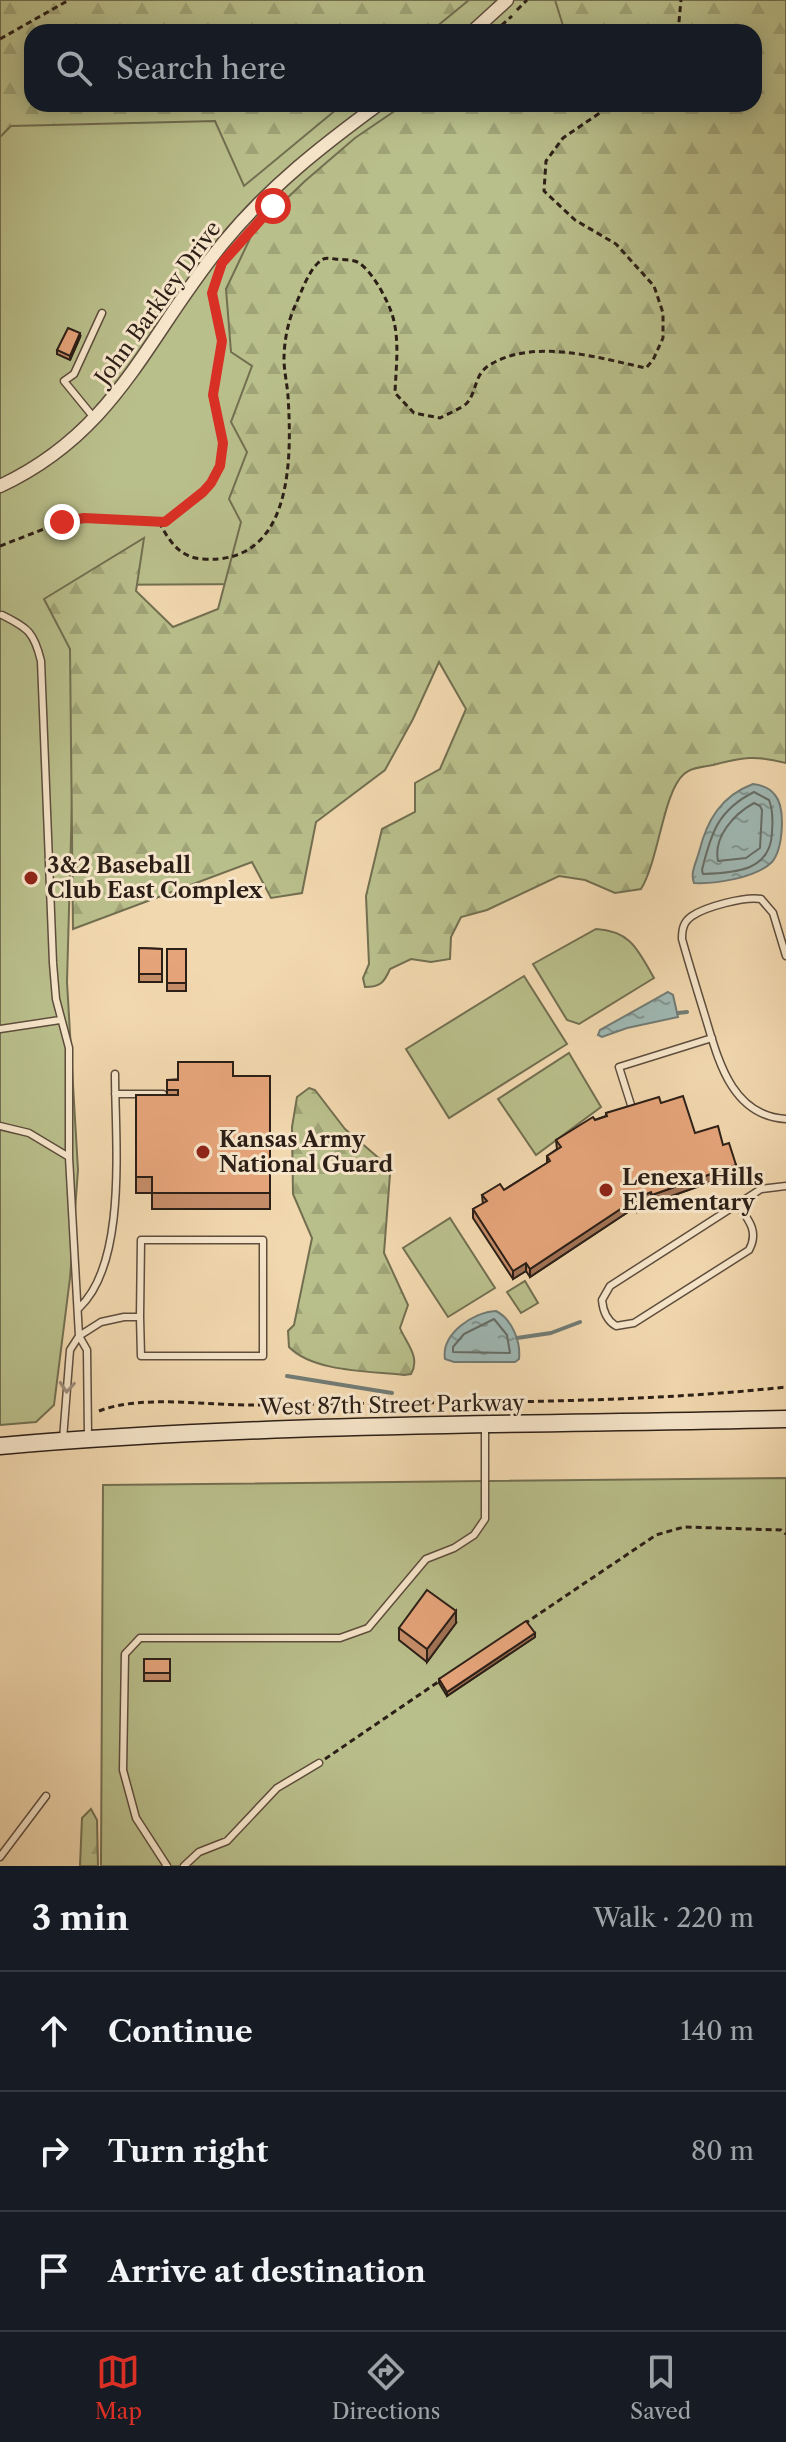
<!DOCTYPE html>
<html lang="en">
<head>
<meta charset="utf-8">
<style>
  body { margin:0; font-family:"Libre Caslon Text",serif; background:#242831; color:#f1f3f6 }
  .stop { position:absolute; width:24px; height:24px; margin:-18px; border:6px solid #d93025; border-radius:50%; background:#fff }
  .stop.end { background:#d93025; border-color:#fff; box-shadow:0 2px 8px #0008 }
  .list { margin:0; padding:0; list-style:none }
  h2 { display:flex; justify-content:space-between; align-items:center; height:104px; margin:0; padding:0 32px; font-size:34px }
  h2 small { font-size:26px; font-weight:400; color:#9ea1a6 }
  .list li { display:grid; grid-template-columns:52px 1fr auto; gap:24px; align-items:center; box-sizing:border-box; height:120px; padding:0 32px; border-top:2px solid #363941 }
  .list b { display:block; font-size:30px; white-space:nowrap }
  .list em { font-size:26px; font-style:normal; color:#9ea1a6 }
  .icon { flex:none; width:44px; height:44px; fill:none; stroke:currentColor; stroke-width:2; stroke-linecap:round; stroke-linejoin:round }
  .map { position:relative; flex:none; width:786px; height:1866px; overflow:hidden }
  .search { position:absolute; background:#171b24; box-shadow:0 4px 20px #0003; left:24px; right:24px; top:24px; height:88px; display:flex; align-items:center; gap:20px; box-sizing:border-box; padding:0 28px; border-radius:24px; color:#9ea1a6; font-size:30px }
  .sheet { height:464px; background:#171b24 }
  nav { display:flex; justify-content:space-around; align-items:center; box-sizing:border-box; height:112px; border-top:2px solid #363941; background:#171b24; font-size:22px; color:#9ea1a6 }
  nav a { display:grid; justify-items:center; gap:4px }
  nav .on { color:#d93025 }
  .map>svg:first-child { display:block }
</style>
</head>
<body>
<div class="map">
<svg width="786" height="1866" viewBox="0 0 786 1866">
  <defs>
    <pattern id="forest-firs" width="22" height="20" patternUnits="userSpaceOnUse" patternTransform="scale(2)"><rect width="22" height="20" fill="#b9bf8b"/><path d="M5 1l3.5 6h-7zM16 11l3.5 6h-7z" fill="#9fa477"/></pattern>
    <pattern id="water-ripples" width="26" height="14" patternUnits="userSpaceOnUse" patternTransform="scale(2)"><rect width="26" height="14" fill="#9fb8b4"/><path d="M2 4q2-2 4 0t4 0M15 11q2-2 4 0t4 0" fill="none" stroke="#829591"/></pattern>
  </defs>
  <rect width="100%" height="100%" fill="#f2d8af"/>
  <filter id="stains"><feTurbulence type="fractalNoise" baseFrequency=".0025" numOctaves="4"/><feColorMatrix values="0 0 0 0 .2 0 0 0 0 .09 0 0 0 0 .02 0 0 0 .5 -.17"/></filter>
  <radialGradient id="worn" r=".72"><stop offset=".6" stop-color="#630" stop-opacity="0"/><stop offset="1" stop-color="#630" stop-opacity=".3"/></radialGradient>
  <path fill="#b9bf8b" stroke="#726f51" stroke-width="2" fill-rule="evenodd" d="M0,0H786V581L78,585L67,982L78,1170L70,1278L54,1405L36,1422L0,1425ZM32,32H754V104H32Z
    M596,929C631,931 638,950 654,978L579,1024L567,1020L533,964Z
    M524,976L567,1044L449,1118L406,1049Z
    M569,1053L601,1107L536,1155L498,1099Z
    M450,1218L495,1288L448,1317L403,1248Z
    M525,1281L538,1303L521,1313L507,1292Z
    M786,1478V1866H101L103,1485Z"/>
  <path fill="url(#forest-firs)" stroke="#726f51" stroke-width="2" d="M0,0H469L430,32H32V104H343L244,186L215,121L11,126L0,137Z
    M555,0H786V763C756,755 743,757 713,765C704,767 691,767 684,774C663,792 659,860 641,889L615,893L585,880L559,876L487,910L461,917L451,937L450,959L431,962L411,959L390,969C384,983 380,987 365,987L363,978L369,964L366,896L382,829L415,812V783L440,769L466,709L439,662L413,719L385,770L316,822L302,893L271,898L252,862L73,929L70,649L44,599L144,538L136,591L173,627L218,609L241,522L229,499L247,452L231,422L252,366L231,352L226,289L254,230L305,181L355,138L405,104H754V32H565Z
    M309,1088L315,1090L345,1129L388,1166L390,1174L384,1253L408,1305L400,1328C406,1343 421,1357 411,1374L404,1375C370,1371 313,1372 289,1347L288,1331L294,1325L312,1238L293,1194L292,1127L297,1097Z
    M91,1809L97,1820L98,1866H80L82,1818Z"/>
  <path fill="url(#water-ripples)" stroke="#717b75" stroke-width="2" d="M753,784C761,785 770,788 775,795C786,808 783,849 772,862C756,878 716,884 694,883C690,873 696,863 699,852C707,820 721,796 753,784Z
    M668,992L673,995L678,1017L627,1028L602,1037L598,1035L600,1030Z
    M496,1311C512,1319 521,1342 519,1359L515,1362H454L445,1359C441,1334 473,1312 496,1311Z"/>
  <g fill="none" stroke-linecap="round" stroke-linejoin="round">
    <path stroke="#666c66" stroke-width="2" d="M754,792L769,800C773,810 773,820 772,832C771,871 735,873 703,874L702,870C711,833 718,810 754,792Z
      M754,803L760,806L762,810L760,848L746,858L718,861C713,837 734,814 754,803Z
      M494,1319L507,1335L510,1353L453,1352V1347L464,1334Z"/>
    <path stroke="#717b75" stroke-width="4" d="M678,1013L687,1012
      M517,1338L551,1333L580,1322
      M287,1376L392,1393"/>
    <defs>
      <path id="service" d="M95,419L64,381L74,374L102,313
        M2,615C28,628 34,632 41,661L53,963L56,999L69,1048V1157L79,1336L87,1350L88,1437
        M786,956L773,913L761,899C745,896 705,907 692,916C683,922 682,930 682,939C689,964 697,990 705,1016C718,1059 731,1116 786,1119
        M0,1029L60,1020
        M115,1094H163
        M631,1105L619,1067L712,1038
        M0,1126L29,1133L69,1157
        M738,1205C749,1220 759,1232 749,1250L634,1323L616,1326C606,1320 603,1311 602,1300L610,1286L761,1189L786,1186
        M79,1308C128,1262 115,1138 115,1074
        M63,1439L70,1350L79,1336L101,1322L124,1317H140L141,1240H263V1356H141L140,1317
        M0,1857L46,1796
        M167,1866L136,1818L123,1770L125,1654L140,1638H340L368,1628L426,1559L454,1548L474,1535L485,1519V1426
        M184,1866L199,1852L227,1841L277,1788L319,1763"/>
      <path id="minor" d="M472,32L507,0
        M0,486C118,431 147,335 224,242C269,187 323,145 379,104"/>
      <path id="secondary" d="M0,1446C261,1423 524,1425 786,1419"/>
    </defs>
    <use href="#service" stroke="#5e4d3d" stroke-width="9"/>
    <use href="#minor" stroke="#5e4d3d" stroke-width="15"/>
    <use href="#secondary" stroke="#2c1f17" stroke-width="19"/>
    <path stroke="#2c1f17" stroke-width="3" stroke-dasharray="6 4" stroke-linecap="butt" d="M517,10L527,0
      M494,32L512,16
      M678,32L681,0
      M0,39L69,0
      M159,522C169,541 180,558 203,559C293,565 292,459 288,396C287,383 284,371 284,359C284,342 288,321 295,306C301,293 308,272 318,263C323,257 328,258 335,259C342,260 353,259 359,263C372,271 387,299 392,314C400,339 396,366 395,393L414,413L440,418C447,414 461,409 467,403C477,391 474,376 488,366C533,337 598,358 646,368L653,360L663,338V313L654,286L616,244L575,220L544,191L546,161L563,138L613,104
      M0,546L62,522L84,518L165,522L203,492L211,483L220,466L223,443L213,395L222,341L212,293L216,275
      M99,1411C142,1394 210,1406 256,1405C433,1401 610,1406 786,1387
      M524,1624L656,1535L684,1527L781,1530L786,1534
      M325,1759L441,1680"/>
    <use href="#service" stroke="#f7e6cb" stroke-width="6"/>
    <use href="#minor" stroke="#f7e6cb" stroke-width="12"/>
    <use href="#secondary" stroke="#f7e6cb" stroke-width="16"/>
  </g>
  <path fill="#c68d69" stroke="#2c1f17" stroke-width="2" d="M80,337L70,360L57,354V350Z
    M139,948L162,949V982H139Z
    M167,949H186V991H167Z
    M233,1076H270V1209H152V1193H136V1095H167V1080Z
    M661,1103L695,1133L723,1145L736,1173L652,1203L651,1200L646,1202V1206L637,1212L634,1208L530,1277L526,1271L513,1279L473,1218V1209L483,1204L482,1195L504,1190L547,1163V1156L557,1149L556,1140L595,1120L606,1116V1113Z
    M456,1623L427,1662L399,1640V1628Z
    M535,1637L447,1696L439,1683V1679Z
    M144,1659H170V1681H144Z"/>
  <path fill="#a17355" stroke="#2c1f17" stroke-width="2" d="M80,333V337L70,360V356Z
    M736,1165V1173L652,1203V1195Z
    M651,1192V1200L646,1202V1206L637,1212V1204L644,1195Z
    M634,1200V1208L530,1277V1269Z
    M526,1263V1271L513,1279V1271Z
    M456,1611V1623L427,1662V1649Z
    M535,1633V1637L447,1696V1692Z"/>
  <path fill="#e6a47a" stroke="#2c1f17" stroke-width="2" d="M68,328L80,333L70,356L57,350Z
    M139,948L162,949V974H139Z
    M167,949H186V983H167Z
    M178,1062H233V1076H270V1193H152V1177H136V1095H178V1090H167V1080H178Z
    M683,1096L695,1133L718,1126L723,1145L729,1143L736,1165L652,1195L651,1192L644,1195L646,1198L637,1204L634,1200L530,1269L526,1263L513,1271L473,1209L487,1201L482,1195L500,1184L504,1190L550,1161L547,1156L561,1147L556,1140L593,1117L595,1120L607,1116L606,1113L659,1097L661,1103Z
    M427,1590L456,1611L427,1649L399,1628Z
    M526,1621L535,1633L447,1692L439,1679Z
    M144,1659H170V1673H144Z"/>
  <defs><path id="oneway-chevron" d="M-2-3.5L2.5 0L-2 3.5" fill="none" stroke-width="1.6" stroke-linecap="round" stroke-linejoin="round" transform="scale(2)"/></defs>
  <use stroke="#9c8c7a" href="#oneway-chevron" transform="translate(67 1387) rotate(94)"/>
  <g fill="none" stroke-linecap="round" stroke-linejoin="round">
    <path stroke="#d93025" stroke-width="10" d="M62,522L84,518L165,522L203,492L211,483L220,466L223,443L213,395L222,341L212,293L222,263L273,206"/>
  </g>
  <g fill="#8f2418" stroke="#f7e6cb" stroke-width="3">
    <circle cx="31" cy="878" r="8"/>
    <circle cx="203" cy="1152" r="8"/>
    <circle cx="606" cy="1190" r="8"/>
  </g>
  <g text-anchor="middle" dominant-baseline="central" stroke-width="6" stroke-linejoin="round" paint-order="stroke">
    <g font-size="22" fill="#2c1f17" stroke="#f7e6cb">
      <text transform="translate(158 303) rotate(-54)">John Barkley Drive</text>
      <text transform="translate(392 1405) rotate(-1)">West 87th Street Parkway</text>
    </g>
    <g font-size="22" font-weight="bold" fill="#2c1f17" stroke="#f7e6cb" text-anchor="start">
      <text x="47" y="865">3&amp;2 Baseball<tspan x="47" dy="25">Club East Complex</tspan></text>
      <text x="219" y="1139">Kansas Army<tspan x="219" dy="25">National Guard</tspan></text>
      <text x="622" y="1177">Lenexa Hills<tspan x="622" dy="25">Elementary</tspan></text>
    </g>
  </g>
  <rect width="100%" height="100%" filter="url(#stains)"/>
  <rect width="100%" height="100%" fill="url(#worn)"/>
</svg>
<div class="stop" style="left:273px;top:206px"></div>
<div class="stop end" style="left:62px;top:522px"></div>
<div class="search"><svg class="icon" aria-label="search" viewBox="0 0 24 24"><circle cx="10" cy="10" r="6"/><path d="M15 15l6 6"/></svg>Search here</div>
</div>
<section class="sheet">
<h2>3 min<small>Walk · 220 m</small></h2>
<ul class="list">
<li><svg class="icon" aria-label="ahead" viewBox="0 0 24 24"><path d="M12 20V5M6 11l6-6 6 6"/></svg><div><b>Continue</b></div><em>140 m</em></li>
<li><svg class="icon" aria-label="right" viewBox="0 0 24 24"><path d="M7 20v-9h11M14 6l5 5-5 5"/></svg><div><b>Turn right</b></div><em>80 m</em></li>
<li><svg class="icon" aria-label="arrive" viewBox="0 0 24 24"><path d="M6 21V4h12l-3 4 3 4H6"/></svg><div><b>Arrive at destination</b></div></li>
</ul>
</section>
<nav>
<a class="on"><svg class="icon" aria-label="map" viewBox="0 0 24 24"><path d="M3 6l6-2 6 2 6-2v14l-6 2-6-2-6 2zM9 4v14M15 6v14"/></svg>Map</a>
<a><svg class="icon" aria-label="directions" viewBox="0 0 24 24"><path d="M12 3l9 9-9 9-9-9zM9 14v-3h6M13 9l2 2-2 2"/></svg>Directions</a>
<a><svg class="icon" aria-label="saved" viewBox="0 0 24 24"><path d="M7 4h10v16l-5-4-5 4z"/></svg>Saved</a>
</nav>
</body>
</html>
